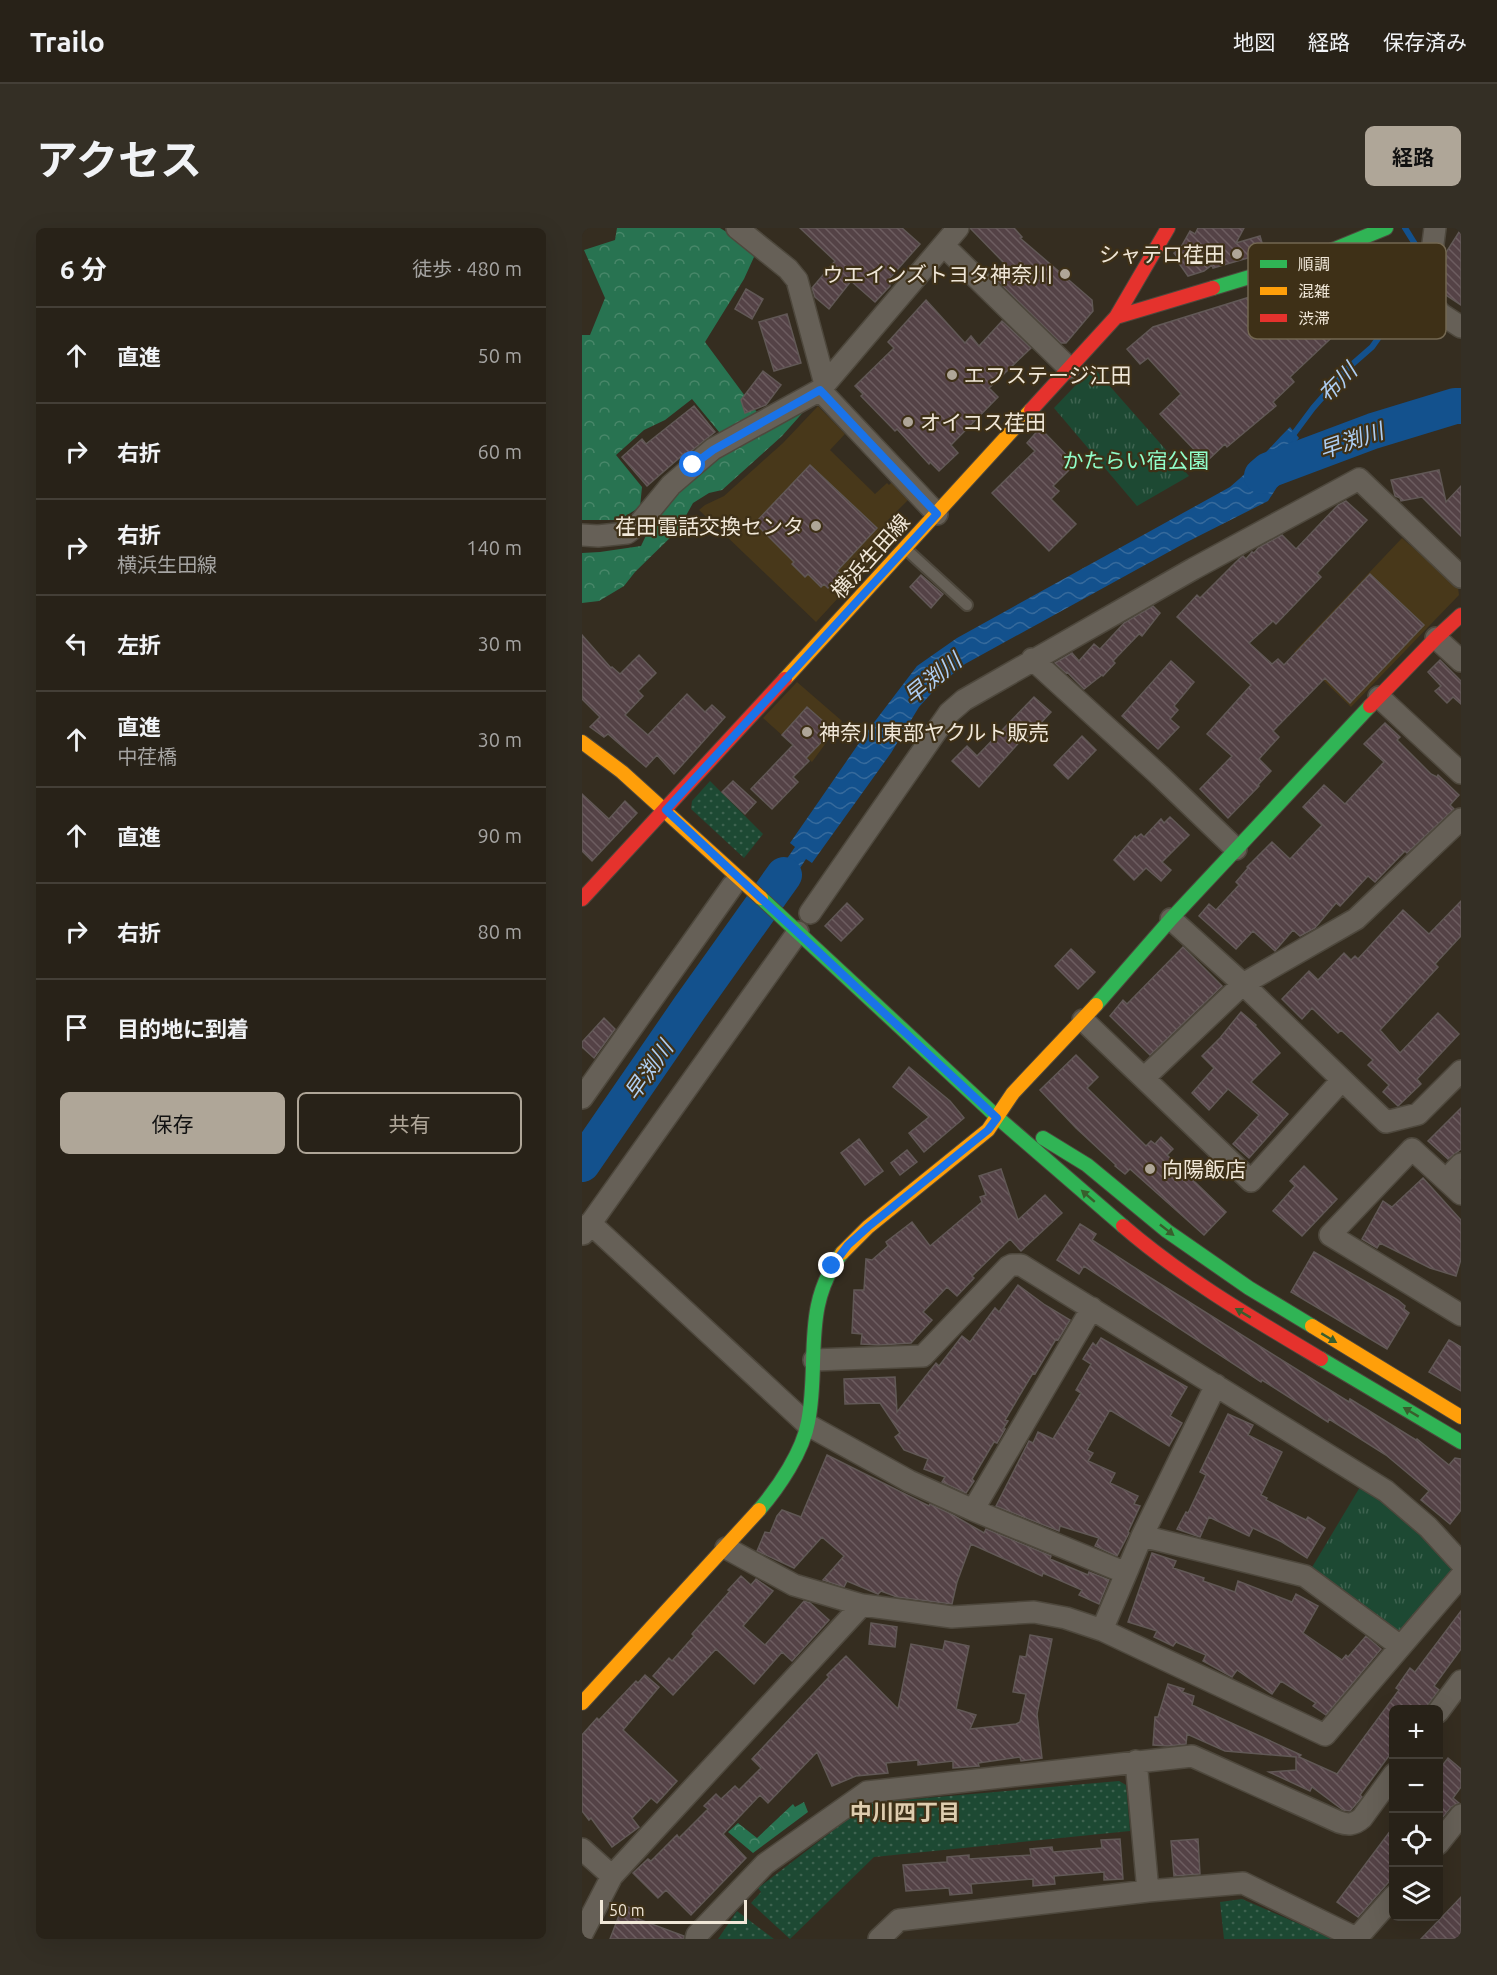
<!DOCTYPE html>
<html lang="ja">
<head>
<meta charset="utf-8">
<style>
  body { margin:0; font-family:Ubuntu,"Noto Sans JP",sans-serif; background:#342f25; color:#f1f3f6 }
  .controls { position:absolute; right:18px; bottom:18px; display:grid; overflow:hidden; border-radius:9px; box-shadow:0 6px 24px #0002 }
  .controls button { width:54px; height:54px; display:grid; place-items:center; padding:0; border:0; border-bottom:2px solid #443f37; background:#282218; color:#f1f3f6; font:30px sans-serif }
  .scale { position:absolute; left:18px; bottom:15px; width:147px; box-sizing:border-box; padding-left:6px; border:3px solid #f0e7d8; border-top:0; font-size:16px; line-height:21px; white-space:nowrap; color:#f0e7d8; -webkit-text-stroke:4px #3e3017; paint-order:stroke }
  .stop { position:absolute; width:18px; height:18px; margin:-14px; border:4px solid #1a73e8; border-radius:50%; background:#fff }
  .stop.end { background:#1a73e8; border-color:#fff; box-shadow:0 2px 6px #0008 }
  .list { margin:0; padding:0; list-style:none }
  h2 { display:flex; justify-content:space-between; align-items:center; height:78px; margin:0; padding:0 24px; font-size:26px }
  h2 small { font-size:20px; font-weight:400; color:#a5a4a2 }
  .list li { display:grid; grid-template-columns:39px 1fr auto; gap:18px; align-items:center; box-sizing:border-box; height:96px; padding:0 24px; border-top:2px solid #443f37 }
  .list b { display:block; font-size:22px; white-space:nowrap }
  .list p { margin:0; font-size:20px; white-space:nowrap; color:#a5a4a2 }
  .list em { font-size:20px; font-style:normal; color:#a5a4a2 }
  .actions { display:flex; gap:12px; padding:18px 24px }
  .actions a { flex:1; padding:14px 0; border:2px solid #afa698; border-radius:9px; text-align:center; font-size:21px; color:#afa698 }
  .actions .main { background:#afa698; color:#111 }
  .icon { flex:none; width:33px; height:33px; fill:none; stroke:currentColor; stroke-width:2; stroke-linecap:round; stroke-linejoin:round }
  .map { position:relative; flex:none; width:879px; height:1711px; overflow:hidden; border-radius:9px }
  header { display:flex; align-items:center; gap:36px; box-sizing:border-box; height:84px; padding:0 30px; background:#282218; border-bottom:2px solid #443f37 }
  header strong { font-size:28px }
  nav { display:flex; gap:33px; margin-inline-start:auto; font-size:21px }
  .intro { display:flex; align-items:center; justify-content:space-between; box-sizing:border-box; height:144px; padding:0 36px }
  h1 { margin:0; font-size:42px }
  .button { padding:15px 27px; border-radius:9px; background:#afa698; color:#111; font-size:21px; font-weight:700 }
  main { display:flex; gap:36px; padding:0 36px }
  aside { flex:1; background:#282218; border-radius:9px; box-shadow:0 6px 24px #0002 }
  .map>svg:first-child { display:block }
</style>
</head>
<body>
<header>
<strong>Trailo</strong>
<nav><a>地図</a><a>経路</a><a>保存済み</a></nav>
</header>
<div class="intro"><h1>アクセス</h1><a class="button">経路</a></div>
<main>
<aside>
<h2>6 分<small>徒歩 · 480 m</small></h2>
<ul class="list">
<li><svg class="icon" aria-label="ahead" viewBox="0 0 24 24"><path d="M12 20V5M6 11l6-6 6 6"/></svg><div><b>直進</b></div><em>50 m</em></li>
<li><svg class="icon" aria-label="right" viewBox="0 0 24 24"><path d="M7 20v-9h11M14 6l5 5-5 5"/></svg><div><b>右折</b></div><em>60 m</em></li>
<li><svg class="icon" aria-label="right" viewBox="0 0 24 24"><path d="M7 20v-9h11M14 6l5 5-5 5"/></svg><div><b>右折</b><p>横浜生田線</p></div><em>140 m</em></li>
<li><svg class="icon" aria-label="left" viewBox="0 0 24 24"><path d="M17 20v-9H6M10 6l-5 5 5 5"/></svg><div><b>左折</b></div><em>30 m</em></li>
<li><svg class="icon" aria-label="ahead" viewBox="0 0 24 24"><path d="M12 20V5M6 11l6-6 6 6"/></svg><div><b>直進</b><p>中荏橋</p></div><em>30 m</em></li>
<li><svg class="icon" aria-label="ahead" viewBox="0 0 24 24"><path d="M12 20V5M6 11l6-6 6 6"/></svg><div><b>直進</b></div><em>90 m</em></li>
<li><svg class="icon" aria-label="right" viewBox="0 0 24 24"><path d="M7 20v-9h11M14 6l5 5-5 5"/></svg><div><b>右折</b></div><em>80 m</em></li>
<li><svg class="icon" aria-label="arrive" viewBox="0 0 24 24"><path d="M6 21V4h12l-3 4 3 4H6"/></svg><div><b>目的地に到着</b></div></li>
</ul>
<div class="actions"><a class="main">保存</a><a>共有</a></div>
</aside>
<div class="map">
<svg width="879" height="1711" viewBox="0 0 879 1711">
  <defs>
    <pattern id="grass-dots" width="8" height="8" patternUnits="userSpaceOnUse" patternTransform="scale(1.5)"><rect width="8" height="8" fill="#1d4933"/><path d="M2 2h.1M6 6h.1" fill="none" stroke="#3e6350" stroke-width="1.8" stroke-linecap="round"/></pattern>
    <pattern id="forest-crowns" width="20" height="18" patternUnits="userSpaceOnUse" patternTransform="scale(1.5)"><rect width="20" height="18" fill="#287351"/><path d="M2 6a3 3 0 1 1 6 0M12 15a3 3 0 1 1 6 0" fill="none" stroke="#488769"/></pattern>
    <pattern id="park-tufts" width="24" height="20" patternUnits="userSpaceOnUse" patternTransform="scale(1.5)"><rect width="24" height="20" fill="#1d4933"/><path d="M3 7l-1-3M5 7V3M7 7l1-3M15 17l-1-3M17 17v-4M19 17l1-3" fill="none" stroke="#3e6350"/></pattern>
    <pattern id="water-waves" width="16" height="10" patternUnits="userSpaceOnUse" patternTransform="scale(1.5)"><rect width="16" height="10" fill="#13518d"/><path d="M0 5q4-4 8 0t8 0" fill="none" stroke="#366a9c"/></pattern>
    <pattern id="building-back-hatch" width="6" height="6" patternUnits="userSpaceOnUse" patternTransform="scale(1.5)"><rect width="6" height="6" fill="#544246"/><path d="M-1 5l2 2M0 0l6 6M5-1l2 2" fill="none" stroke="#6d5d60"/></pattern>
  </defs>
  <rect width="100%" height="100%" fill="#352d20"/>
  <path fill="#48381a" d="M236,178L263,206L248,222L293,266L305,255L307,257L311,253L327,271L306,292L317,304L234,394L117,282L123,277L142,268L201,215Z
    M820,310L876,359L877,367L769,479L712,424Z
    M215,454L260,493L230,534L181,490Z"/>
  <path fill="url(#grass-dots)" d="M128,553L181,606L162,630L109,581L110,573Z
    M537,1553L544,1557L548,1603L292,1629L208,1711L169,1675L179,1664L176,1660L287,1575Z
    M660,1671L752,1711H642L638,1674Z
    M155,1683L192,1711H136Z"/>
  <path fill="url(#forest-crowns)" d="M35,0H138L169,19L172,29L162,51L123,114L180,191L142,210L110,171L83,192L62,202L34,227L60,259L58,279L37,292H0V107H8L23,70L2,22L33,12Z
    M224,181L200,208L140,262L127,265L111,275L96,302L53,344L42,358L17,373L0,375V325L18,324L59,318L69,297L109,245Z
    M222,1574L226,1584L171,1625L146,1604L156,1595L175,1610L211,1576L213,1579Z"/>
  <path fill="url(#park-tufts)" d="M511,139L607,248L555,278L472,180Z
    M778,1259C816,1279 845,1310 872,1342L816,1405L729,1341Z"/>
  <path fill="url(#water-waves)" d="M708,199L717,210L702,229L719,219L727,243L707,249L695,259L686,273L603,315L383,436L356,458L337,479L309,525L230,635L224,631L195,675L182,664L213,619L208,615L284,505L335,438L375,410L648,259C670,241 688,219 708,199Z"/>
  <g fill="none" stroke-linecap="round" stroke-linejoin="round">
    <path stroke="#13518d" stroke-width="6" d="M708,211L731,180L766,140L790,119L817,81L834,39L833,16L823,0"/>
    <path stroke="#13518d" stroke-width="36" d="M680,248L687,242L791,203L873,178H879
      M0,936L108,779L202,647"/>
  </g>
  <path fill="url(#building-back-hatch)" stroke="#615856" stroke-width="1.5" d="M218,0H320L338,16L307,51L308,58L293,74L269,53L247,81L233,69L230,60L253,33Z
    M388,0H432L440,9L438,10L510,72L511,83L484,115H479L413,50L424,37Z
    M616,0H662L654,15L678,8L683,25L631,40L630,37L622,43L606,48L594,31L596,30L592,25L599,19L608,3L613,6Z
    M879,1V77L858,63L859,52L863,46L860,43L861,36L865,30L863,26Z
    M700,59L711,96L738,71L763,97L708,149L712,154L691,174L694,178L645,219L643,216L624,234L578,186L599,166L566,130L558,136L545,121L571,99Z
    M164,61L181,71L170,91L153,81Z
    M344,72L383,115L389,108L397,118L420,93L449,120L407,160L416,169L369,217L376,225L357,243L348,234L347,236L315,201L313,203L279,168L281,166L273,158L312,120L306,114Z
    M205,86L219,135L192,143L177,94Z
    M181,143L199,157L184,177L163,185L159,172Z
    M112,178L133,204L104,227L103,225L65,258L40,229L60,211L64,216Z
    M458,200L493,236L471,258L477,263L469,271L494,296L467,323L410,265L453,223L445,215Z
    M228,237L295,300L255,343L259,347L246,360L242,356L239,359L226,346L223,349L210,336L212,334L173,295Z
    M857,242L864,274L879,258V308L840,269L819,273L818,270L813,268L809,252Z
    M764,273L785,292L735,345L739,349L694,396L691,393L667,415L690,436L696,431L702,437L788,346L842,397L768,475L743,450L691,503L697,509L677,531L689,543L676,557L677,558L646,590L618,561L650,528L625,506L669,457L595,389L615,367L618,370L657,331L661,328L664,331L670,324L672,325L676,320L700,307L714,321L756,277Z
    M339,347L361,366L349,380L328,359Z
    M571,378L578,385L560,408L557,406L531,433L533,435L521,448L520,447L502,461L485,444L484,445L473,435L490,425L497,433L512,416L518,421L542,395Z
    M0,407L29,440L30,439L38,446L57,427L74,445L56,463L61,468L43,487L66,507L105,466L123,484L130,477L143,489L92,546L75,527L64,539L26,506L22,509L8,499L18,489L0,471Z
    M858,432L879,453V476L871,469L865,475L853,463L859,458L846,444Z
    M589,433L612,454L592,478L596,482L588,491L597,499L576,521L540,488Z
    M452,469L469,484L443,512L441,510L397,559L370,533L385,518L395,528Z
    M225,479L251,502L224,530L227,533L211,549L216,554L190,581L169,561L211,517L200,507Z
    M803,495L818,509L815,512L849,546L855,549L856,547L877,567L868,577L872,581L825,625L823,623L793,654L786,648L758,678L754,675L733,700L718,708L711,702L693,723L671,703L654,721L617,688L627,676L634,682L657,657L654,654L666,640L665,639L690,614L708,631L740,597L721,579L742,557L763,576L802,534L782,516Z
    M500,508L514,522L486,551L472,537Z
    M151,553L174,574L163,586L140,564Z
    M0,566L27,591L43,573L55,585L10,633L0,623Z
    M588,589L607,607L580,634L589,642L579,653L564,640L552,652L532,632L553,608L554,610L559,606L562,609L579,591L582,595Z
    M879,673V708L853,736L856,739L798,802L818,825L856,785L877,806L835,851L839,856L816,878L801,864L807,857L786,837L791,832L759,802L756,805L730,780L720,791L700,771L727,743L736,752L762,725L769,732L773,728L776,731L821,682L847,706Z
    M265,675L281,691L259,713L243,698Z
    M601,719L640,758L568,827L528,788L541,772L545,776Z
    M489,721L513,744L496,761L473,738Z
    M659,784L674,797L673,798L698,825L669,854L706,886L667,930L651,916L677,887L646,861L627,882L610,865L632,840L620,828L638,810Z
    M22,790L33,801L12,830L0,819V814Z
    M494,827L516,849L505,860L564,918L569,913L573,916L579,909L591,921L585,927L644,984L622,1007L548,941L543,946L533,938L534,937L494,900L458,862Z
    M327,839L368,873L382,890L342,924L327,905L347,889L311,859Z
    M879,880V921L866,931L846,913Z
    M277,911L301,943L283,957L259,925Z
    M325,922L335,934L318,947L309,935Z
    M722,938L755,971L720,1008L691,983L713,958L708,953Z
    M419,941L436,992L463,967L480,985L439,1023L428,1011L390,1048L392,1050L375,1068L365,1059L341,1084L350,1092L329,1115L297,1117L279,1116L280,1106L270,1105L272,1062H282L284,1031L290,1032L306,1018L304,1014L330,994L348,1018L400,974L398,969L404,967L397,948Z
    M841,950L879,992V1031L874,1048L848,1040L798,1015L795,1020L780,1011L801,973L810,979Z
    M498,996L514,1006L510,1012L564,1047L767,1174L768,1171L834,1212L835,1211L867,1237L873,1230L879,1231V1282L868,1296L839,1272L847,1263L804,1227L747,1191L746,1194L680,1152L679,1154L502,1038L497,1046L475,1032Z
    M732,1024L816,1072L823,1078L822,1081L827,1085L805,1121L709,1064Z
    M436,1057L463,1077L488,1092L476,1112L474,1111L453,1146L451,1145L423,1192L426,1193L421,1201H423L415,1215L412,1214L390,1251L392,1253L384,1265L360,1254L363,1249L342,1241L346,1231L322,1222L313,1209L318,1205L298,1175L263,1176L262,1151L313,1149L315,1184L354,1135L357,1138L380,1108L388,1114L413,1080L417,1084Z
    M519,1110L605,1159L588,1188L600,1195L587,1218L528,1182L505,1222L511,1225L506,1233L533,1245L528,1255L556,1268L552,1276L558,1278L546,1304L547,1305L535,1328L513,1318L517,1310L478,1298L477,1303L414,1278L447,1213L451,1215L456,1204L471,1211L499,1165L494,1162L509,1136L501,1131L511,1115L514,1118Z
    M867,1112L879,1119V1163L847,1144Z
    M646,1186L671,1197L666,1207L700,1224L679,1267L685,1270L684,1272L724,1292L726,1289L743,1300L725,1330L700,1314L671,1300L667,1308L627,1289L618,1309L595,1301L604,1284L606,1285L624,1247L618,1244Z
    M245,1227L347,1278L348,1276L371,1287L402,1305L404,1301L469,1328L468,1331L506,1347L507,1344L527,1352L517,1376L497,1367L500,1362L461,1345L460,1348L389,1316L375,1354L370,1376L315,1369L299,1363L296,1366L265,1353L262,1359L241,1352L262,1328L240,1309L212,1340L175,1323L183,1304L188,1305L195,1288L200,1282L219,1289Z
    M570,1325L594,1333L591,1340L622,1350L621,1353L653,1364L656,1353L710,1374L714,1366L736,1378L721,1405L760,1432L764,1427L766,1429L784,1408L799,1421L744,1487L731,1478L734,1475L699,1453L690,1466L655,1442L650,1449L621,1433L624,1427L594,1414L591,1418L572,1409L575,1403L546,1394Z
    M159,1348L169,1357L174,1351L191,1363L161,1398L183,1417L222,1373L228,1375L247,1392L210,1433L200,1424L172,1456L134,1421L91,1467L71,1448L87,1430L90,1433L112,1408L110,1406L148,1363L146,1362Z
    M879,1383V1421L852,1458L857,1462L842,1482H812V1521L778,1567L780,1569L768,1583L761,1582L730,1559L728,1563L687,1544L714,1542V1529L643,1523L605,1506L604,1516L586,1518L571,1517L573,1489H576L586,1456L602,1461L600,1464L612,1468L610,1477L719,1527L717,1529L755,1546L817,1462L814,1460L828,1440L833,1444Z
    M289,1395L315,1399L313,1419L287,1416Z
    M448,1407L470,1411L455,1486L460,1530L439,1533L438,1529L396,1535L397,1538L371,1540V1533L336,1537V1532L304,1535L306,1545L274,1548L250,1558L235,1524L186,1575L178,1567L141,1606L164,1630L109,1687L84,1662L76,1670L51,1645L66,1631L69,1633L95,1607L97,1610L126,1581L122,1578L134,1566L139,1571L153,1558L157,1562L179,1540L170,1531L247,1449L245,1447L264,1428L316,1481L329,1416L361,1422L363,1413L387,1418L374,1481L394,1487L388,1501L434,1496L438,1494L444,1466L431,1464L438,1428L444,1429Z
    M63,1447L77,1459L41,1502L95,1553L75,1575L69,1570L50,1590L57,1599L30,1619L9,1590L7,1592L0,1583V1507L15,1490L17,1492L54,1453L56,1455Z
    M866,1530L879,1541V1559L871,1570L877,1575L869,1579L856,1595V1543Z
    M812,1598V1648L776,1689L755,1674Z
    M538,1611L541,1651L522,1652V1644L472,1648L473,1656L451,1658V1651L389,1656L390,1665L368,1667L367,1660L324,1663L321,1637L365,1634V1629L387,1627V1631L449,1627L448,1621L470,1619L471,1624L520,1620L519,1612Z
    M616,1611L618,1646L592,1648L589,1613Z
    M879,1669V1711H839Z
    M41,1677L61,1685L56,1691L102,1708V1711H28Z"/>
  <g fill="none" stroke-linecap="round" stroke-linejoin="round">
    <defs>
      <path id="lane" d="M326,323L385,377"/>
      <path id="street" d="M155,0L206,41L215,52L243,156
        M853,0L844,70L859,86L879,99
        M362,18L487,140
        M355,286L238,162L376,0
        M0,307L16,308L45,305L57,296L89,257L131,221L238,162
        M854,410L879,433
        M450,431L577,547L654,621
        M797,469L879,545
        M228,685L367,485L382,472L611,341L777,251L879,349
        M589,691L661,756L804,894L836,886L879,843
        M501,792L669,953L760,852
        M562,850L661,756L774,691L879,591
        M0,870L151,657
        M864,952L879,936
        M879,966L830,921L748,1007L879,1087
        M8,995L226,1197L327,1253L391,1282L544,1345
        M1,1006L216,704
        M232,1132L341,1128L426,1039L430,1037H439L804,1263L846,1299L879,1335
        M391,1282L510,1080
        M560,1308L723,1348L818,1418
        M144,1320L212,1357L280,1377L370,1389L452,1384L484,1390L520,1402L743,1507L879,1348
        M520,1402L560,1308L634,1157
        M856,1484L879,1453
        M554,1533L566,1663
        M856,1616L879,1587
        M0,1621L30,1648
        M0,1706L30,1648L280,1377
        M114,1711L115,1707L183,1636L285,1564L610,1528L757,1594C766,1597 772,1597 780,1590L812,1546
        M297,1711L317,1692L566,1663L661,1655L774,1710
        M774,1711L812,1668"/>
      <path id="fast" d="M631,60L731,30L804,0
        M179,670L415,889L541,998
        M514,777L589,691L788,478
        M461,910L505,937L585,1003L667,1060L730,1098
        M739,1131L879,1214
        M177,1282C197,1259 221,1223 226,1194C238,1133 219,1078 260,1025"/>
      <path id="slow" d="M203,451L449,182
        M0,514L40,544L179,670
        M260,1025L286,999L406,902L431,865L514,777
        M730,1098L879,1189
        M0,1475L177,1282"/>
      <path id="jam" d="M534,89L586,0
        M449,182L534,89L631,60
        M788,478L854,410L879,387
        M0,671L203,451
        M541,998C601,1050 670,1090 739,1131"/>
    </defs>
    <use href="#lane" stroke="#4e483d" stroke-width="14"/>
    <use href="#street" stroke="#4e483d" stroke-width="24"/>
    <use href="#fast" stroke="#4e483d" stroke-width="16"/>
    <use href="#slow" stroke="#4e483d" stroke-width="16"/>
    <use href="#jam" stroke="#4e483d" stroke-width="16"/>
    <use href="#lane" stroke="#666057" stroke-width="10"/>
    <use href="#street" stroke="#666057" stroke-width="21"/>
    <use href="#fast" stroke="#30b455" stroke-width="14"/>
    <use href="#slow" stroke="#ff9f0a" stroke-width="14"/>
    <use href="#jam" stroke="#e5322d" stroke-width="14"/>
  </g>
  <defs><path id="oneway-solid" d="M-6-.8H1V-3.2L6.5 0L1 3.2V.8H-6Z" transform="scale(1.5)"/></defs>
  <g fill="#395e2d">
    <use href="#oneway-solid" transform="translate(506 968) rotate(-139)"/>
    <use href="#oneway-solid" transform="translate(585 1002) rotate(38)"/>
    <use href="#oneway-solid" transform="translate(661 1085) rotate(-149)"/>
    <use href="#oneway-solid" transform="translate(747 1110) rotate(31)"/>
    <use href="#oneway-solid" transform="translate(829 1184) rotate(-149)"/>
  </g>
  <g fill="none" stroke-linecap="round" stroke-linejoin="round">
    <path stroke="#1a73e8" stroke-width="8" d="M111,237L131,222L238,162L355,286L84,582L415,890L406,902L286,999L266,1017L250,1038"/>
  </g>
  <g fill="#afa698" stroke="#3e3017" stroke-width="2">
    <circle cx="655" cy="26" r="6"/>
    <circle cx="483" cy="46" r="6"/>
    <circle cx="370" cy="147" r="6"/>
    <circle cx="326" cy="194" r="6"/>
    <circle cx="234" cy="298" r="6"/>
    <circle cx="225" cy="504" r="6"/>
    <circle cx="568" cy="941" r="6"/>
  </g>
  <g text-anchor="middle" dominant-baseline="central" stroke-width="4.5" stroke-linejoin="round" paint-order="stroke">
    <g font-size="21" fill="#f0e7d8" stroke="#3e3017" text-anchor="start">
      <text x="643" y="26" text-anchor="end">シャテロ荏田</text>
      <text x="471" y="46" text-anchor="end">ウエインズトヨタ神奈川</text>
      <text x="382" y="147">エフステージ江田</text>
      <text x="338" y="194">オイコス荏田</text>
      <text x="222" y="298" text-anchor="end">荏田電話交換センタ</text>
      <text x="237" y="504">神奈川東部ヤクルト販売</text>
      <text x="580" y="941">向陽飯店</text>
    </g>
    <g font-size="21" fill="#91feca" stroke="#3e3017">
      <text x="554" y="232">かたらい宿公園</text>
    </g>
    <g font-size="21" fill="#f0e7d8" stroke="#3e3017">
      <text transform="translate(288 328) rotate(-48)">横浜生田線</text>
    </g>
    <g font-size="22" font-style="italic" fill="#aecef3" stroke="#3e3017">
      <text transform="translate(755 154) rotate(-46)">布川</text>
      <text transform="translate(769 212) rotate(-19)">早渕川</text>
      <text transform="translate(350 450) rotate(-39)">早渕川</text>
      <text transform="translate(66 842) rotate(-55)">早渕川</text>
    </g>
    <g font-size="22" font-weight="bold" fill="#decdaf" stroke="#3e3017">
      <text x="323" y="1583">中川四丁目</text>
    </g>
  </g>
  <rect x="666" y="15" width="198" height="96" rx="9" fill="#3e3017" stroke="#736751" stroke-width="1.5"/>
  <rect x="678" y="32" width="27" height="8" fill="#30b455"/>
  <rect x="678" y="59" width="27" height="8" fill="#ff9f0a"/>
  <rect x="678" y="86" width="27" height="8" fill="#e5322d"/>
  <g font-size="16" fill="#f0e7d8">
    <text x="716" y="42">順調</text>
    <text x="716" y="69">混雑</text>
    <text x="716" y="96">渋滞</text>
  </g>
</svg>
<div class="controls">
<button>+</button>
<button>−</button>
<button><svg class="icon" aria-label="locate" viewBox="0 0 24 24"><circle cx="12" cy="12" r="6"/><path d="M12 2v4M12 18v4M2 12h4M18 12h4"/></svg></button>
<button><svg class="icon" aria-label="layers" viewBox="0 0 24 24"><path d="M12 4l9 5-9 5-9-5zM3 14l9 5 9-5"/></svg></button>
</div>
<div class="scale">50 m</div>
<div class="stop" style="left:111px;top:237px"></div>
<div class="stop end" style="left:250px;top:1038px"></div>
</div>
</main>
</body>
</html>
